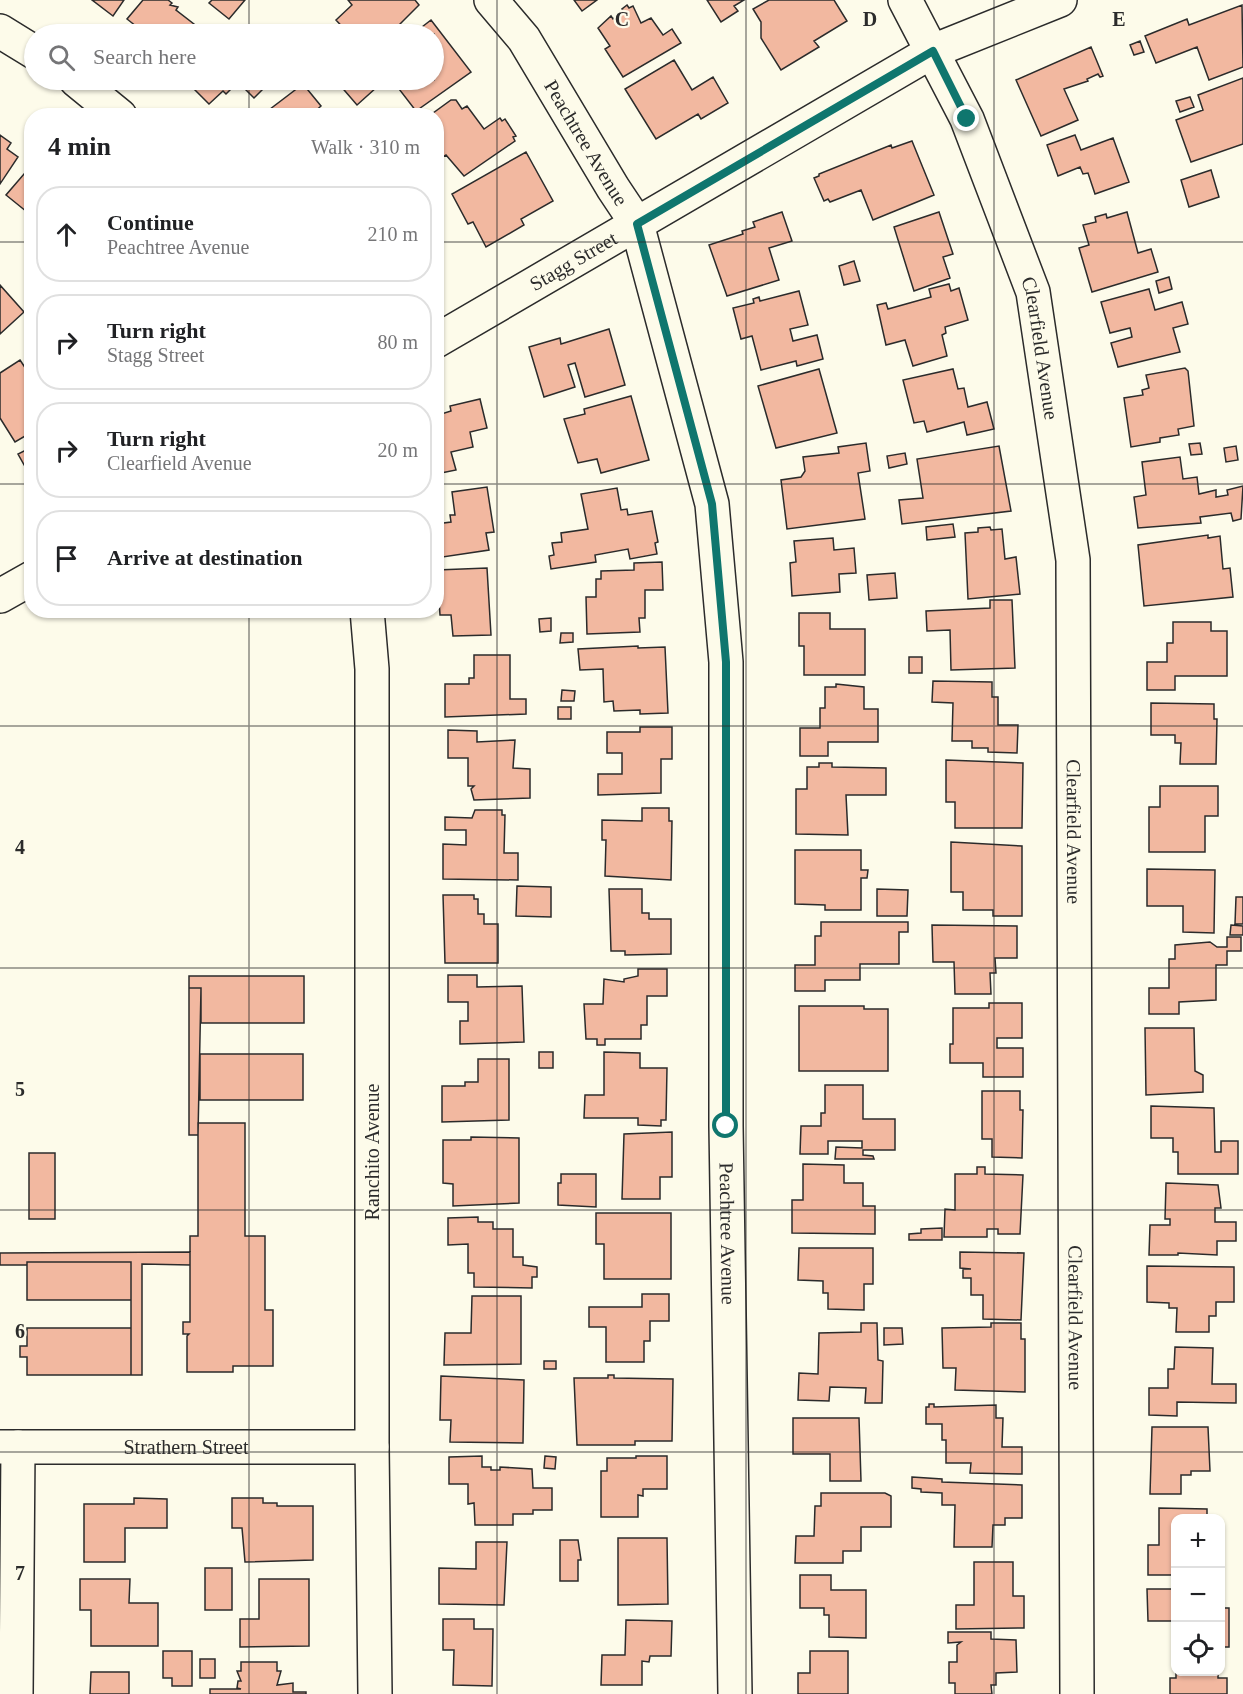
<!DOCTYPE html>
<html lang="en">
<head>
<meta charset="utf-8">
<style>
  body { margin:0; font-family:"Times New Roman",serif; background:#f2f2f2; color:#202124 }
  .controls { position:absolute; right:18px; bottom:18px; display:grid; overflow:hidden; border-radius:12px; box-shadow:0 2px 4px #0004 }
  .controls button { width:54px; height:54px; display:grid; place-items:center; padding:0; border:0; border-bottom:2px solid #e0e0e0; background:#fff; color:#202124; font:30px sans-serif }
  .stop { position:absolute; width:18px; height:18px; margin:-14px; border:4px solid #0f766e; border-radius:50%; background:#fff }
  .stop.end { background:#0f766e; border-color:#fff; box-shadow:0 2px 6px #0008 }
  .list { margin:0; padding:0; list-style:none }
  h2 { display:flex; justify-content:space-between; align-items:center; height:78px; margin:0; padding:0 24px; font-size:26px }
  h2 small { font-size:20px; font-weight:400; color:#757577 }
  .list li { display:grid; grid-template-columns:39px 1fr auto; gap:18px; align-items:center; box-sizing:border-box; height:96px; margin:0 12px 12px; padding:0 12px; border:2px solid #e0e0e0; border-radius:24px }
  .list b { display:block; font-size:22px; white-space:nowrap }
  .list p { margin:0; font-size:20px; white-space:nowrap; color:#757577 }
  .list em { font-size:20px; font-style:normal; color:#757577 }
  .icon { flex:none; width:33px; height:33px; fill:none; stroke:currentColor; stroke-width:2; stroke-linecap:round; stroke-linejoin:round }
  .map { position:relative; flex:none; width:1243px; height:1694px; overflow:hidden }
  .search { position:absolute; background:#fff; box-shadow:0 2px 4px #0004; left:24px; top:24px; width:420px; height:66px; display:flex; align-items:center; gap:15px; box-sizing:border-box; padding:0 21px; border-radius:33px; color:#757577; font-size:22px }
  .panel { position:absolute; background:#fff; box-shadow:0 2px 4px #0004; left:24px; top:108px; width:420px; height:510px; border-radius:24px }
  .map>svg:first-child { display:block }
</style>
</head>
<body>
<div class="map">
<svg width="1243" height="1694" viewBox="0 0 1243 1694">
  <rect width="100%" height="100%" fill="#fdfbea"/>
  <path fill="#f2b8a0" stroke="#2b2b2b" stroke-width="1.5" d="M92,0H124L113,16Z
    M143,0H168L172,3L170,5L178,7L176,10L203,31L200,34H146L127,19Z
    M212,0H245L229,19L209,3Z
    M348,0H415L419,5L390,34H349L336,20L352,5Z
    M574,0H597L582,11Z
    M707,0H744L734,6L738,11L721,22Z
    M769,0H834L847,21L814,41L819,47L781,70L761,38V22L753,9Z
    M627,5L629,8L633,6L641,23L651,18L663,35L672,29L681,43L623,77L605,49L610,46L598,28L611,16L613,19L624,12L622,9Z
    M1242,5L1243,67L1209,80L1197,47L1156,63L1145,36L1187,19L1189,25Z
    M431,20L471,72L416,111L399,89L411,80H434V34H413Z
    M1140,41L1144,52L1134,55L1130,45Z
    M1091,47L1103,76L1100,77L1098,74L1087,79L1088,81L1064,89L1078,120L1041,136L1016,80Z
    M674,60L692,90L713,77L728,103L701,119L698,114L656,139L625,89Z
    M1243,78V144L1191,162L1176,120L1203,110L1198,95Z
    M185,80H272L254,98L238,82L226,94L223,91L209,104Z
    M344,80H370L377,87L357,105L339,84Z
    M303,84L321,106L310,116H261Z
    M1190,97L1194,107L1180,112L1176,101Z
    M451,100H456L462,109L467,106L484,129L500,118L502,121L505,119L516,136L513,137L515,141L464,176L446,155L436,161V116H429Z
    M0,135L11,143L7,149L18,157L0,184Z
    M1075,135L1081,150L1113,138L1129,182L1095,194L1088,173L1083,174L1080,167L1058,176L1047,145Z
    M912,141L934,195L873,220L861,190L830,202L828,199L824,201L814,178L819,176V174L891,145L892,148Z
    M526,152L553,201L521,219L524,225L486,247L473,222L468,224L452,194Z
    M30,167L32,169V216L6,195Z
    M1211,170L1219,197L1189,207L1181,180Z
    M782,212L792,241L769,248L779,280L727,296L709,245L743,234L742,231L755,227L753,222Z
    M939,212L953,254L943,257L950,278L914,291L894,227Z
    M1127,212L1138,253L1151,249L1158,272L1092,292L1079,248L1089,245L1083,225L1096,222L1095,217L1106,214L1107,218Z
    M854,261L860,281L844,285L839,266Z
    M1169,277L1172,289L1159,293L1156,281Z
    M949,284L951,291L959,288L968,320L945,327L946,333L942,335L947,356L913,366L905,340L886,345L877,305L886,303L888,309L931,297L929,289Z
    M0,285L24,312L0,334Z
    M1149,289L1155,310L1182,302L1188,324L1173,328L1180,352L1118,367L1111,343L1132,337L1130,328L1110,333L1101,302Z
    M799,291L808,325L790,329L793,341L817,335L823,359L797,366L796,361L761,370L752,336L741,339L733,308L754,303L753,299L759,297L760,301Z
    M609,329L625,385L585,397L575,363L568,365L575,387L544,397L529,347L560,338L561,344Z
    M20,360L32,378V432L15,442L0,418V373Z
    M1185,368L1188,371L1194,426L1178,429L1179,435L1160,438V442L1131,447L1124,398L1143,395L1142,390L1149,388L1146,375Z
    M819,369L837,433L776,448L758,386Z
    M953,369L958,389L964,388L968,407L987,402L994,429L967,435L964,422L927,432L924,421L914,423L903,380Z
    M631,396L649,460L601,473L597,459L578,463L564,419L585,414L584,409Z
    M480,399L487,428L470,432L473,447L451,452L456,470L436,474L438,415L451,411L450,406Z
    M866,443L870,471L858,473L865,519L787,529L781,480L801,477L805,471L803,457L839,453L838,447Z
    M1200,443L1202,454L1191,455L1189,444Z
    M999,446L1011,511L902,524L899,500L923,498L917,459Z
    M1236,446L1238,460L1226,462L1224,448Z
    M32,447V479L18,454Z
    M905,453L907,464L889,468L887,456Z
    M1180,457L1183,479L1197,477L1199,494L1216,490V497L1228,495L1227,490L1243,486L1241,519L1233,521L1231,513L1200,517L1201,523L1138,528L1134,497L1146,495L1142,462Z
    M487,487L494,532L486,533L489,550L436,558V524L451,522L450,515H455L452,492Z
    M617,488L621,510L627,509L628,515L652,511L658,542L655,543L657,554L630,559L628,549L595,555L596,562L551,569L549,556L554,555L552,543L562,542L561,533L588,529L581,494Z
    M953,524L955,537L927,540L926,527Z
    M990,527L991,530L1002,529L1005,559L1016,557L1020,594L968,599L965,533L978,532V528Z
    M1208,535V538L1220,536L1223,569L1230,568L1233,597L1144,606L1138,545Z
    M833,538L834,550L854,548L856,573L839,574L840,592L792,596L790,563L796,562L794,541Z
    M662,562L663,590H645V618H639L640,632L587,634L586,597H596V579H601V571L634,570V563Z
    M487,568L491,635L453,636L451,615H440L437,570Z
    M895,573L897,598L869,600L867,575Z
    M990,600H1012L1015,668L951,670L950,630L927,631L926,611L990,608Z
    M799,613H830V629H865V675H804V646H799Z
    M551,618V631L540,632L539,619Z
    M1173,622H1211V631H1227V676H1175V690H1147V662H1167V643H1173Z
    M561,633H573V642L560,643Z
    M638,646V648L665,647L668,713L640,714V710L614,711L613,701L604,702L603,669L580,670L578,649Z
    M474,655H510V699H526V714L445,717V684H469V678H474Z
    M909,657H922V673H909Z
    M933,681L992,682V697H998V725H1018L1017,753L988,752V748H972V741H952L953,703L932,702Z
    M836,684L864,687V709H878V742H828V756H800V728H820V708H825V687H836Z
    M562,690L575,691L574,701H561Z
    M1151,703L1214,704V719H1217L1216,764H1180L1181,743H1175V735H1151Z
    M558,707H571V719H558Z
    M640,727H672V759H661V793L598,795V774H622V753H607V732H640Z
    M448,730L477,731V742L515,740L513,768L530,769V798L474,800L471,789L474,786H468V758H448Z
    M946,760L1023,763L1022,828H955V802H946Z
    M819,763H832V767L886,768V795H846L848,835L796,834V789H807V767H819Z
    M1160,786H1218V816H1205V852H1149V807H1160Z
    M642,808H669V821H672L671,880L605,876L606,840H602V820L642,821Z
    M475,810H502V815H505L504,853H518V880L443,879V844L466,845V830H445V817L472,818Z
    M951,842L1022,846V916H993V910H963V892H951Z
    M795,850H861V870H868L867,878H861V910H825V905L795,904Z
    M1147,869L1215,870L1214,933L1183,932V906H1147Z
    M517,886L551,887V917L516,916Z
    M609,889H642V913H649V919H671V954L625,955V951H611Z
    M877,889L908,890L907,916H877Z
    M443,895H474V899H478V914H484V924H498V963H445Z
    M1236,897H1243V924H1235Z
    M821,922H908V932H899V964H860V980H825V991H795V965H815V936H821Z
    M932,925L1017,926V958H995L996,973H990L991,994H955L954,962H933Z
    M1231,925L1243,926V935H1230Z
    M1227,937H1241V951H1227V965H1216V1000L1179,1002V1014H1149V988H1169V959H1175V945L1210,942L1217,947H1227Z
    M638,969H667V996H647V1025H641V1039H605V1045H597V1039H586L584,1004H603L604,979L624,982V979L638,976Z
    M448,975H477V987L522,986L524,1042L460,1044V1021H468V1002H448Z
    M189,976H304V1023H201V988H189Z
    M189,988H201L198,1135H189Z
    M989,1003H1022V1038H997V1048H1023V1077H983V1063H950V1044H953V1008H989Z
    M799,1006H864V1009H888V1071H799Z
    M1145,1028H1194L1195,1071L1203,1075V1092L1146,1095Z
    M539,1052H553V1068H539Z
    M604,1052L640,1053V1068H667L666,1120H661V1126L638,1125V1118H584L585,1095H604Z
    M200,1054H303V1100H200Z
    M478,1059H509V1120L442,1122V1086H465V1082H478Z
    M825,1085H863V1119H895V1150H863V1155L873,1156L874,1159H835L836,1147L862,1148V1141H828V1154H800L801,1126H821V1113H825Z
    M982,1091H1020V1110H1023L1022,1158L992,1157V1139H982Z
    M1151,1106L1214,1108L1215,1152H1221V1141H1238V1174H1178V1152H1173V1138H1151Z
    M198,1123H245V1236H265V1310H273V1366H233V1372H187V1336L189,1334H183V1322H190V1236H198Z
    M672,1132V1177H660V1199H622L624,1134Z
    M471,1137L519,1138V1203L453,1206V1184L443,1183V1140H471Z
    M29,1153H55V1219H29Z
    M803,1164L844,1165V1183H863V1206H875V1234L792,1233V1200H803Z
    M977,1167H985V1174L1023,1175L1020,1234H998V1229H987V1237H944L945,1209L955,1210V1174H977Z
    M561,1174H596V1207L558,1205V1183H561Z
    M1166,1183L1218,1185L1221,1208H1215V1222H1236V1241H1217V1255L1178,1253V1255H1149L1150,1225H1170V1219H1165Z
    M596,1213H671V1279H604V1244H596Z
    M478,1217V1222H493V1229H513V1257H523V1265L537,1267V1277H532V1288L474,1287V1273H468V1244L448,1245V1218Z
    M942,1228V1240H909V1234L921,1233V1229Z
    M799,1248H873V1284H864V1310L828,1309V1293H823V1281L798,1280Z
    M190,1252V1265L142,1264V1375H131V1262H27V1265H0V1253Z
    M960,1252L1024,1253L1021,1320L983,1319V1295H971V1278H963V1269H971L960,1268Z
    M27,1262H131V1300H27Z
    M1147,1266L1234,1267V1302H1216V1316H1209V1332H1176L1177,1308H1169V1303L1147,1302Z
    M642,1294H669V1321H650V1341H644V1362H606V1327H589V1307H642Z
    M472,1296H521V1364L444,1365L445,1333H471Z
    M861,1323H877L878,1360L883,1361L882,1403H865L866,1388L830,1387L829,1401L798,1400L799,1373L818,1374L819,1333L861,1332Z
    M991,1323H1021V1339H1025V1392L955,1390L956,1368H943L942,1328L991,1327Z
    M27,1328H131V1375H27V1357H20V1346H27Z
    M884,1328H902L903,1344L884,1345Z
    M1175,1347L1213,1348L1212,1384H1236V1403L1177,1402V1416L1149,1415V1388H1168V1369H1174Z
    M544,1361H556V1369H544Z
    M608,1375H614V1378L673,1379L672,1441H635V1445H577L574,1378H608Z
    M441,1376L524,1380L523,1443L450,1442L451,1420H440Z
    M929,1404H934V1407L996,1405V1418H1003L1002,1447H1022V1474L970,1473L971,1463H946V1440H942V1424H926V1407H929Z
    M793,1418H859L861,1481H830V1454H793Z
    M1152,1427H1208L1210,1471H1191V1475H1181V1494H1150Z
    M482,1456V1467H491V1470H500V1467L532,1469L533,1488H552V1510H533V1514H513V1525H475L474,1503L468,1504V1484H449V1457Z
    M545,1456L556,1457L555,1469L544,1468Z
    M636,1456H667V1489H643V1496L638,1495V1517H601V1471H607V1458H636Z
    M912,1477L942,1479V1482L1022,1485V1518H1005V1525H993L992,1547H954L955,1505H942V1493L921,1492V1489L912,1488Z
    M821,1493H885L891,1496V1527H861V1551H843V1563H795L796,1536H814L815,1506H821Z
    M134,1498L167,1499V1528H125V1562H84V1504H134Z
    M232,1498H263V1503H277V1506H313V1560L245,1562L242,1528H232Z
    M1159,1508L1207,1509V1518H1176V1575H1148V1545H1159Z
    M618,1538H667L668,1604L618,1605Z
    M560,1540H578L581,1560H578V1581H560Z
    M476,1542H507L504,1605L439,1604V1568L476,1569Z
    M974,1562H1013V1596H1024V1628L956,1629V1605H974Z
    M205,1568H232V1610H205Z
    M800,1575H831V1590H866V1638L829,1637V1615H824V1608H800Z
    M80,1579H130L129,1603H158V1646H91V1610H80Z
    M259,1579H309V1646L240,1647V1619H259Z
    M1147,1589H1176V1627H1172V1621H1148Z
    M1220,1608H1229V1647H1220Z
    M443,1619H474V1629H493L492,1686L453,1685L454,1650H443Z
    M626,1620L672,1621L671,1656H650L649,1662L642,1661V1685H601L602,1655H625Z
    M948,1632H991V1639L1016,1640L1017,1672L996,1673V1685H991L992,1694H955V1683H949V1662H957V1645L961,1642L948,1643Z
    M163,1651H192V1686H172V1678H163Z
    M810,1651H848V1694H798V1673H810Z
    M200,1659H215V1678H200Z
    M241,1662H277V1671H281L277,1685L293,1683V1692H306V1694H210V1689H241L237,1688L238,1681H241L237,1671H241Z
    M91,1672H129V1694H90Z
    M1176,1672H1218V1678H1227V1694H1170V1678H1176Z"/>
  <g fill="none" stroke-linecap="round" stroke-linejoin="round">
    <defs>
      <g id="minor">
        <path id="s1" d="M491,0L524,39L613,188L637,224L712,504L726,662V1126L735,1694"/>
        <path id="s2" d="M905,0L967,119L1033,292L1073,560L1077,1694"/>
        <path d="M0,31L34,52"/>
        <path d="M76,80L120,116"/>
        <path id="s3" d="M436,341L933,51L1060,0"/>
        <path d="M0,596L32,578"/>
        <path d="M367,610L372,669V1447L375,1694"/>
        <path id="s4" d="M0,1447H372"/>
        <path d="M16,1694L18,1447"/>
      </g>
    </defs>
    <use href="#minor" stroke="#2b2b2b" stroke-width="36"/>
    <use href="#minor" stroke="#fdfbea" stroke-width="33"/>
  </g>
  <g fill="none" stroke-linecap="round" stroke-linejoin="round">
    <path stroke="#0f766e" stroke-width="8" d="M726,1126V662L712,504L637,224L933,51L967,119"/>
  </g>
  <path fill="none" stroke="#2b2b2b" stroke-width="1.5" stroke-opacity="0.55" d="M249,0V34M497,0V1694M746,0V1694M994,0V1694M249,80V116M0,242H32M436,242H1243M0,484H32M436,484H1243M249,610V1694M0,726H1243M0,968H1243M0,1210H1243M0,1452H1243"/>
  <g text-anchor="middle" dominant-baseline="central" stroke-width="4.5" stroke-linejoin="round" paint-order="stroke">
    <g font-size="20" fill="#2b2b2b" stroke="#fdfbea">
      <text stroke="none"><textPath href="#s1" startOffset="172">Peachtree Avenue</textPath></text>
      <text stroke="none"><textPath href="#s3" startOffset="159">Stagg Street</textPath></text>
      <text stroke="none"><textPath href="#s2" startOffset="376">Clearfield Avenue</textPath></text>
      <text stroke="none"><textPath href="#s2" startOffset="862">Clearfield Avenue</textPath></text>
      <text transform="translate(372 1152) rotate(-90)">Ranchito Avenue</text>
      <text stroke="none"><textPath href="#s1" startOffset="1288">Peachtree Avenue</textPath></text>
      <text stroke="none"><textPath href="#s2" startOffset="1348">Clearfield Avenue</textPath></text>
      <text stroke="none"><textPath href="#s4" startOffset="186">Strathern Street</textPath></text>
    </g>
  </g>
  <g font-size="20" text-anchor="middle" font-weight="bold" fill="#2b2b2b" stroke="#fdfbea" stroke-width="4.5" stroke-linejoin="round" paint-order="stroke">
    <text x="622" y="26">C</text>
    <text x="870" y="26">D</text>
    <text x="1119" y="26">E</text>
    <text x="20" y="854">4</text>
    <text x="20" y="1096">5</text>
    <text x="20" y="1338">6</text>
    <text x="20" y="1580">7</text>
  </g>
</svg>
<div class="controls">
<button>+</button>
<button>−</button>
<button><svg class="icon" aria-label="locate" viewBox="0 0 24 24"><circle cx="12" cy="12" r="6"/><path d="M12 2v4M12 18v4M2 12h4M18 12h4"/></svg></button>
</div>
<div class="stop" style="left:726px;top:1126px"></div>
<div class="stop end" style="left:967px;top:119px"></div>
<div class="search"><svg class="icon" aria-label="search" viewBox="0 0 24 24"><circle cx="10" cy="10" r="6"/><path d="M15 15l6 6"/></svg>Search here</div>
<section class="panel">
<h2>4 min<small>Walk · 310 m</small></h2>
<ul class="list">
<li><svg class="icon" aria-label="ahead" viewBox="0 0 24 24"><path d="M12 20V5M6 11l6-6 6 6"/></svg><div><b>Continue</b><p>Peachtree Avenue</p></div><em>210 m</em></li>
<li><svg class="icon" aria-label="right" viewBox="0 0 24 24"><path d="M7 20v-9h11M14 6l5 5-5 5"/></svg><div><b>Turn right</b><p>Stagg Street</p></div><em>80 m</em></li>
<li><svg class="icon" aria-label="right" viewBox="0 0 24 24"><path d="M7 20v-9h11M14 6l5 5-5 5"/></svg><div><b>Turn right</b><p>Clearfield Avenue</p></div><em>20 m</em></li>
<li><svg class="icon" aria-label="arrive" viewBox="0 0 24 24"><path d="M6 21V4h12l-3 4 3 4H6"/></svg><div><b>Arrive at destination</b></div></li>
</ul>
</section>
</div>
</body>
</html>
